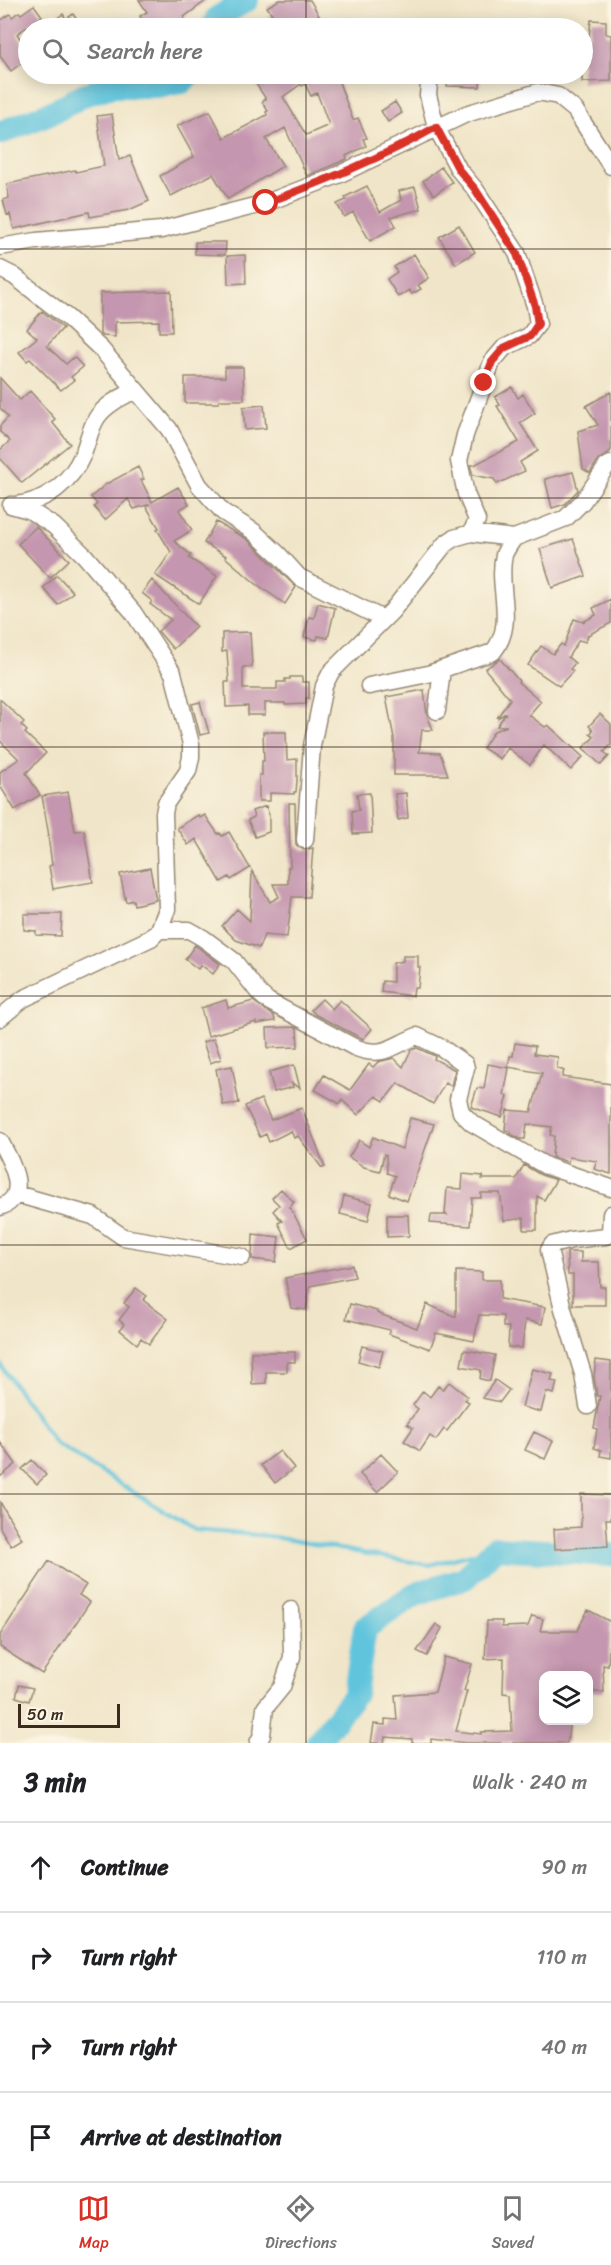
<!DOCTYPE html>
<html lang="en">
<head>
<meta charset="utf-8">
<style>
  body { margin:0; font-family:Sriracha,sans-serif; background:#f6f6f6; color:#202124 }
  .controls { position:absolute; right:18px; bottom:18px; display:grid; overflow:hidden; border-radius:12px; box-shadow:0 3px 15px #0003 }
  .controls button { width:54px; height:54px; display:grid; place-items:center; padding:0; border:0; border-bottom:2px solid #e0e0e0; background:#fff; color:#202124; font:30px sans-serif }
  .scale { position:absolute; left:18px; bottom:15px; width:102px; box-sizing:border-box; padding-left:6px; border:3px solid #3b2a1e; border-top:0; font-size:16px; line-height:21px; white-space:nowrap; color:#3b2a1e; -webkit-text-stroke:4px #fcf5e5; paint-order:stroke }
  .stop { position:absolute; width:18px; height:18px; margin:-14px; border:4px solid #d93025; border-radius:50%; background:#fff }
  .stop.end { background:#d93025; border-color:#fff; box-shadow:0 2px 6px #0008 }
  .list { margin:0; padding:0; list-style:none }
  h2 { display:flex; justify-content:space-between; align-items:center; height:78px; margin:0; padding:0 24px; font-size:26px }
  h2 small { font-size:20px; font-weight:400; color:#757577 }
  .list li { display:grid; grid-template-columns:39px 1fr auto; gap:18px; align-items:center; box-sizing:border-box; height:90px; padding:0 24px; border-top:2px solid #e0e0e0 }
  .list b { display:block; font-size:22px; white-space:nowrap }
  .list em { font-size:20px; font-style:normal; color:#757577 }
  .icon { flex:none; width:33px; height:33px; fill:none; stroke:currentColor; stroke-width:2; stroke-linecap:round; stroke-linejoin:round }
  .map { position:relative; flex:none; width:611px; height:1743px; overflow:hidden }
  .search { position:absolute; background:#fff; box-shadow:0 3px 15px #0003; left:18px; right:18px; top:18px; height:66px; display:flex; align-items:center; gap:15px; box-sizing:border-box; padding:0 21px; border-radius:33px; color:#757577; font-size:22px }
  .sheet { height:438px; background:#fff }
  nav { display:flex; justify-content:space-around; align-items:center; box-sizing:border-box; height:84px; border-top:2px solid #e0e0e0; background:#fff; font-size:16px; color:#757577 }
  nav a { display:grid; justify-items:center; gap:3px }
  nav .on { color:#d93025 }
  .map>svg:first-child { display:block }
</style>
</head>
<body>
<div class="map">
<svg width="611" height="1743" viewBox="0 0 611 1743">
  <rect width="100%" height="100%" fill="#fcf5e5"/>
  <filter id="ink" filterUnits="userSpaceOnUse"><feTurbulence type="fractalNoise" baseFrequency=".0167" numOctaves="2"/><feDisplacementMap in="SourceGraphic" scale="12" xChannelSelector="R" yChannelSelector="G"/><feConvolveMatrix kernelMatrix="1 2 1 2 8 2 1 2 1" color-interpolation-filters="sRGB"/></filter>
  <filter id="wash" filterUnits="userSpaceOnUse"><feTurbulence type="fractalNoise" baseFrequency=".008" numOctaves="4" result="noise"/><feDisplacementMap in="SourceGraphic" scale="24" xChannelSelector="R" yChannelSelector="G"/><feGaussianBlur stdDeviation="1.35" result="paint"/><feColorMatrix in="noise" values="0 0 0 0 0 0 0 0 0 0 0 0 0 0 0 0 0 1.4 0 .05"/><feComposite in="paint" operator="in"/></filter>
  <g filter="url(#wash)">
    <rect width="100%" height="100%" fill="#f0e5c8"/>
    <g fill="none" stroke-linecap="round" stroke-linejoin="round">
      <path stroke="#60c4dd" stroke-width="4" d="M0,1364L55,1443L194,1530L268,1536L429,1565L495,1548"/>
      <path stroke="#60c4dd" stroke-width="24" d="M213,28L217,18L247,0
        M0,133L57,110L83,95L112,86H157L182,82L189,74
        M317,1743L355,1694L365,1628L415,1594L465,1578L495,1548L611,1555"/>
    </g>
    <g id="blocks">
      <path fill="#c496af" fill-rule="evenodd" d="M139,0H207L184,17L188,28H146L140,16L147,12Z
        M279,0H310L326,28H315L310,21L297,28H256L272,14L267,7Z
        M34,5L42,16L17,34L28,50V58L11,71L0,56V21L10,14L12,17L19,12L21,14Z
        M63,14L66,19L73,14L80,24L74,28H43Z
        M591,20L606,21V34L611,35V81L582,82V36L589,37Z
        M273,74H336L353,120L358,118L367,138L363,139L366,146L346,156L347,159L307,176L285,128L266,139L283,166L228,199L213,174L171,196L160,176L194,157L177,126L210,111L224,138L267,115L266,112L268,111L262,102L266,99L256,84ZM301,84L302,86L305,84L311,96L317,93L329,125L306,135L283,97Z
        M447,74H481L480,87L447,86Z
        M395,102L402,113L388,122L381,111Z
        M112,114L119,160L130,156L149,201L129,210L90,217L89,212L14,229L10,214L7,215L3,200L9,198L7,184L75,170L76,172L104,166L97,116Z
        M441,167L452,182L434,195L423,181Z
        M367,186L380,212L401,200L399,191L415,187L421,209L391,217L396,226L370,241L353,212L344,217L337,204L346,200L345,197Z
        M459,225L475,252L456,264L439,237Z
        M195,242H226L225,255L195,254Z
        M414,254L429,278L418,285L421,289L412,294L409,290L398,297L387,279L397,272L394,267Z
        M245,255L246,283L228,284L227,256Z
        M171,291L172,332H159V321L115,322V337L103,336L100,334V293Z
        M42,311L63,328L47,346L66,364L74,357L83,367L71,377L74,380L61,390L30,359L27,361L19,352L37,338L27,329Z
        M225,367H243L244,400H219V403H185V377H225Z
        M0,378L20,400L30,391L55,419L52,422L70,444L22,483L0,458V450L10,441L0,432V426L8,417L0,408Z
        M512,387L518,398L523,394L535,413L520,423L538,451L520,462L525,471L497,484L494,479L473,475L470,465H474L519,442L497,406L500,405L495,397Z
        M611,392V450L608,454L598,460L590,473L583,469L578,431L598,425L586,406Z
        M264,405L266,428L245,430L243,407Z
        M138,467L144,479L141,480L152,502L178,487L189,504L179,510L192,530L174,541L191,555L189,558L217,576L199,604L155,575L171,552L157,529L159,528L146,506L150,504L134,509L128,499L105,520L94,507L97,504L91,497L106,484Z
        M573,472L578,490L565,504L552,508L545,479Z
        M216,522L247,539L296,587L285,604L255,583L225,557L226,556L204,543Z
        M36,527L69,560L50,578L18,544Z
        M573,539L586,576L552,588L540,549Z
        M57,575L73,592L58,605L43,588Z
        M152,580L196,627L173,649L158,631L171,620L150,604L152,601L142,593Z
        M611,599V623L588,635L586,642L579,640L568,657L575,663L570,669L573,671L559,686L528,665L541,646L553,654L561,644L564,646L574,619L583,622L596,615L593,608Z
        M318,603L335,608L328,638L318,636L317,640L304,637L309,617L314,618Z
        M250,632L252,667H243V689H277V682H285V679H290V677H302V682H309V698H306V704L285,705V703H265V715H248V706L226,707L225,682H229L227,651L222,652V633Z
        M500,659L519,681L518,682L541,701L529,715L545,727L548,725L583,757L571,770L544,745L530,765L508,748L500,759L483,748L494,731L507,726H497L506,713L497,718L510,699L485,669Z
        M424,690L427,715L433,730H422L419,752L440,753L448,775H394V738L386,697Z
        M0,699L24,722L21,725L27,731L25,733L46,753L26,773L40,795L15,810L0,786V772L19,759L0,741Z
        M200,702L209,733L200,735L192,704Z
        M600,714L611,724V745L604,752L609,756L601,765L583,748L594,737L590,734L593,730L589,726Z
        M263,732H286L287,760L297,759V781L296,792H294V794L270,793V801H259V775H262V761H264Z
        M68,792L75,831L84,830L93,882L53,889L49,866L52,865L48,836H49L42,796Z
        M370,793L372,833L353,834L352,811L359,810L357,794Z
        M406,793L408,818L398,820L395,794Z
        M289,803H295L296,845L304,850L313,848L309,897H292L287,937L264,935L259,948L236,940L222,926L237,909L250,921L252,871L270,902L279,897L273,884H288V867H290Z
        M266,806L269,815V832L255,837L248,820L254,817L252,811Z
        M198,815L200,818L205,815L218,834L220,833L222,836L229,832L250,868L231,880L229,877L221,882L196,839L188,845L177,828Z
        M150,868L156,900L134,905L133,900L126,902L120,874Z
        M24,914H62L61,936L36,935V931L24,930Z
        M195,945L220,964L213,974L201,965L198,969L185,959Z
        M403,956H418V967H420L418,988H414L413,996L381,992L382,981L393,982V963L403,961Z
        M322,999L332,1009L340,1000L372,1029L363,1039L316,1015L311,1010Z
        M226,1000L228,1008L253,1001L274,1016L275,1021L256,1024V1022L208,1036L201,1008Z
        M294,1027L297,1028L298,1047L268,1048L267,1028Z
        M214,1039L221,1059L210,1063L203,1042Z
        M515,1043L535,1046L534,1054L558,1057L557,1068L564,1071L562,1077L611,1084V1174L594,1169L597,1161L569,1157L568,1162L552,1157L554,1136L550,1135L552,1127L527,1124L525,1139H520L511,1134V1132L505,1130L507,1110L531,1112L542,1073L508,1067L510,1056H513Z
        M417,1048L435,1056L434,1059L455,1070L451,1086L445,1083L433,1104L398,1083L384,1101L376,1096L358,1115L342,1100L340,1104L315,1090L324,1075L350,1090L369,1064L373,1067L378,1062L394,1058L403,1067L411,1050Z
        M488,1064L509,1068L504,1095L508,1096L502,1117L471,1107L477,1088L484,1089Z
        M294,1065L300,1088L292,1083L293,1087L274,1092L269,1072Z
        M232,1066L239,1103L223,1105L216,1069Z
        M261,1099L271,1120L302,1108L325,1167L322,1168L298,1136L294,1138L291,1131L269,1142L266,1134L260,1137L245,1106Z
        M410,1118L434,1124L407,1201L389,1194L395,1176L387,1173L386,1155L384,1154L380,1171L364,1167L349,1157L359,1140L369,1147L373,1137L402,1149Z
        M524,1165L541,1175L556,1180L544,1200L537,1196V1230H524V1218L504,1221L500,1193H481V1198H472L470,1226L430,1223L431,1215H448L445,1214L447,1188L462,1189L463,1174L483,1176L482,1179H516Z
        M281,1189L294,1202L290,1207L307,1239L291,1248L278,1223L282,1221L273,1211L279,1205L272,1198Z
        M344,1196L372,1203L368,1221L340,1214Z
        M387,1215H408L409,1236L387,1237Z
        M253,1234L279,1237L276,1262L252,1259Z
        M567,1252H581V1262H599L600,1287H605V1305H573V1275H568Z
        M352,1265L355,1277L310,1286L306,1310L291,1308L285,1278Z
        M456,1271L482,1272V1280H500V1299L545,1307L542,1324L525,1320L522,1348L508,1347L509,1327H503V1316L479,1315L474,1341L436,1333L430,1349L389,1334L390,1330L346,1319L350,1304L377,1311V1313L417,1328L427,1304L456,1317Z
        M136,1288L147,1296L143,1300L168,1319L149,1344L141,1338L137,1344L120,1330L124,1324L119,1320L129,1307L124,1303Z
        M362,1346L383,1351L379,1367L358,1361Z
        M464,1350L495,1355L490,1381L480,1379L481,1370L461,1366Z
        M251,1352H295V1362H287V1372H266V1383L252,1384Z
        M596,1360L611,1362V1458L600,1456L601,1450L594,1448L597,1429L594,1428L600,1396H597L594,1376Z
        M532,1369L553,1374L551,1381L557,1382L554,1394L546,1392L541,1412L522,1407Z
        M495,1380L509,1390L500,1402L482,1398Z
        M449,1382L467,1396L465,1400L469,1402L447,1431L444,1429L436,1440L430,1436L420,1451L404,1441L413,1428L407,1424L418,1409L413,1405L423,1391L430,1397L438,1386L443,1389Z
        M534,1432L553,1441L545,1459L525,1450Z
        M0,1442L16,1464L0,1477Z
        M280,1451L294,1468L275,1483L261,1465Z
        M381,1454L398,1472L377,1492L360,1474Z
        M32,1460L46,1475L37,1484L22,1469Z
        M581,1494L611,1495V1519H606L608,1546L555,1549L554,1529L581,1527Z
        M0,1502L22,1539L11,1546L0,1528Z
        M49,1561L86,1585L79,1595L90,1602L42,1674L0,1647V1635Z
        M588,1610L611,1622L608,1666L603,1665L604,1692H588V1676H543V1720H570L567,1743H468L431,1739V1743H412V1739L385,1737L384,1743H371L374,1724L385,1725V1719L397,1720L395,1695L435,1692L444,1657L472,1664L464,1691H467L456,1731L481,1734V1732L512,1731L510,1694L503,1693L504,1658L485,1659L487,1621H502V1627L528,1626L532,1616L543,1619L540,1631H577Z
        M436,1624L442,1628L427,1656L417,1651Z
        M19,1685L33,1688L29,1701L16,1697Z"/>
    </g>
  </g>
  <g filter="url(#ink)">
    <use href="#blocks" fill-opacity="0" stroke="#968873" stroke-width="1.5"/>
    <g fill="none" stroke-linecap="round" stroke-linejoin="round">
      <defs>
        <path id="street" d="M430,74L428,95L436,127L459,170L475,189L517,253L535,306L538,324L529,336L504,348L492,362L465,435L459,461L466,494L477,520L471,533
          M0,247L36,241L161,230L266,203L338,175L466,114L538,92L558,96L575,110L611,166
          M0,269L14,276L68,318L101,349L169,429L199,485L223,512L253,531L278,554L299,577L383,619
          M16,505C46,502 71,482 83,454C88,442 90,427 98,416C108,403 122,397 136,390
          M369,686L428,674L493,652C517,623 496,588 504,555C506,549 511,543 514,538
          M437,711L442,669
          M305,840L312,746L324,686L331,672L392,611L445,544L454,538L471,533L514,538L566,518L583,501L607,466L611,464
          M159,930H189L203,938L234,961L259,993L268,1001L354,1047C383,1059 392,1046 417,1036L442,1048L465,1064L466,1068L458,1099L461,1112L472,1123L546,1166L611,1188
          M0,1018L23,999L151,938L159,930L167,909L164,813L166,803L188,771L191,757V744L173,673L133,612L85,556L54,526L29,510L11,505
          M0,1141C10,1160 32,1196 0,1207
          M16,1194L93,1216L123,1237L242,1257
          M588,1406L583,1374L563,1309L549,1250L552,1245L571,1240L606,1236L610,1232L611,1214
          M258,1743L262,1735L265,1708L282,1687L292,1657L291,1610"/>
      </defs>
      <use href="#street" stroke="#968873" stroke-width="19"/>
      <use href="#street" stroke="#fff" stroke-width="16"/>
    </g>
  </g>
  <g fill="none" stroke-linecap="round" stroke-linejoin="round" filter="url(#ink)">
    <path stroke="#d93025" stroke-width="8" d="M266,203C324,181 382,158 436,127L459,170L475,189L517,254L535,306L538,324L530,336L504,348L492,362L484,383"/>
  </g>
  <path fill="none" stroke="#3b2a1e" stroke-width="1.5" stroke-opacity="0.55" d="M306,0V28M306,74V1743M0,249H611M0,498H611M0,747H611M0,996H611M0,1245H611M0,1494H611"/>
</svg>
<div class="controls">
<button><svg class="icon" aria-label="layers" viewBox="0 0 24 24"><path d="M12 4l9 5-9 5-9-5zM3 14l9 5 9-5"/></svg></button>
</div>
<div class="scale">50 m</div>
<div class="stop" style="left:266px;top:203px"></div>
<div class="stop end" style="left:484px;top:383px"></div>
<div class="search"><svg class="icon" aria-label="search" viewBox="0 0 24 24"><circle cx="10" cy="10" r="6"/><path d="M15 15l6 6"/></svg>Search here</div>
</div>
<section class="sheet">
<h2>3 min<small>Walk · 240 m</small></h2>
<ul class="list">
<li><svg class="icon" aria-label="ahead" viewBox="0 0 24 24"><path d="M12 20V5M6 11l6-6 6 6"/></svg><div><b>Continue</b></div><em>90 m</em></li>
<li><svg class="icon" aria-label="right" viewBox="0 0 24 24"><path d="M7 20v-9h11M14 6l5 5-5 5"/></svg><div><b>Turn right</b></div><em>110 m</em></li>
<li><svg class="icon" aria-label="right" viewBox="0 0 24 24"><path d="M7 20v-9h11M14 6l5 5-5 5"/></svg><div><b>Turn right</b></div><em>40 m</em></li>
<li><svg class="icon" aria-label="arrive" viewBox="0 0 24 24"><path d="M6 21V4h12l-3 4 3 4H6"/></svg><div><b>Arrive at destination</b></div></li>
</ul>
</section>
<nav>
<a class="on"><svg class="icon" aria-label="map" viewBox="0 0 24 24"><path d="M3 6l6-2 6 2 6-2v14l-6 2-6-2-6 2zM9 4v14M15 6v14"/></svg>Map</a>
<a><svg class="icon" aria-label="directions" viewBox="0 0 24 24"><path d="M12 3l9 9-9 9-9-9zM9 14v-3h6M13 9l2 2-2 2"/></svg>Directions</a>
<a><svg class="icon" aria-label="saved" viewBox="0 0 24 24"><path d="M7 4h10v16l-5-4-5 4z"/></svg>Saved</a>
</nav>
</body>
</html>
